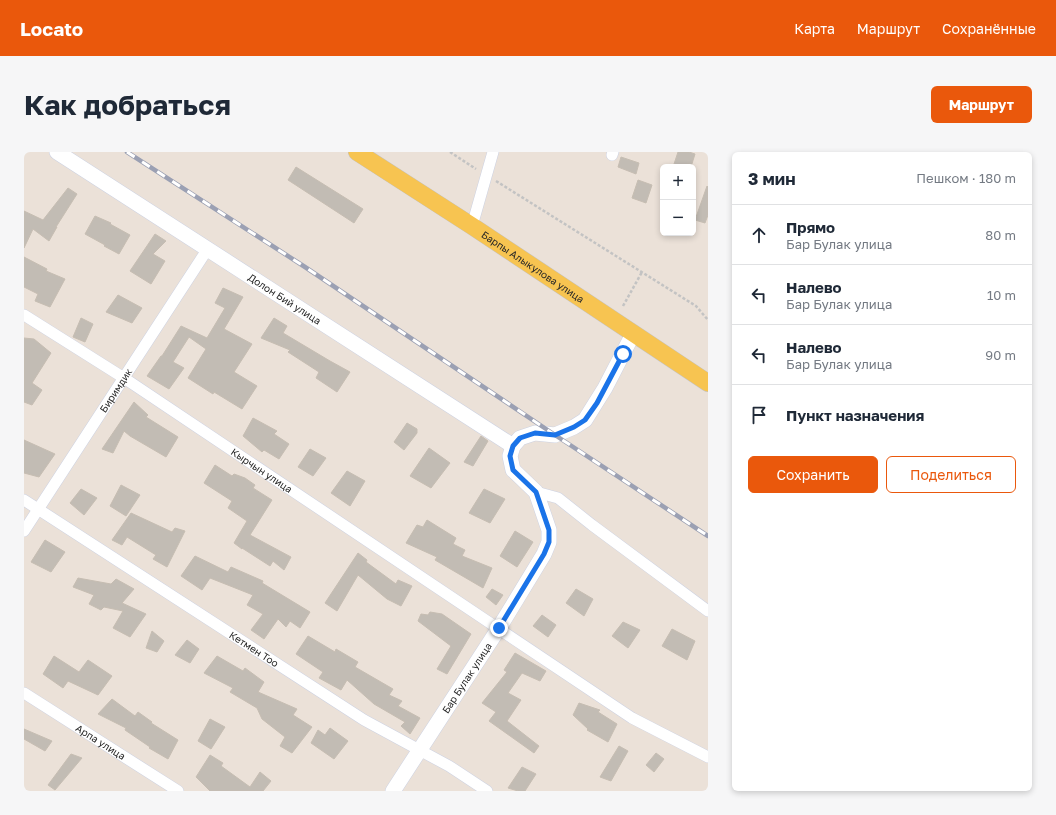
<!DOCTYPE html>
<html lang="ru">
<head>
<meta charset="utf-8">
<style>
  body { margin:0; font-family:"Golos Text",sans-serif; background:#f6f6f7; color:#1f2937 }
  .controls { position:absolute; right:12px; top:12px; display:grid; overflow:hidden; border-radius:6px; box-shadow:0 2px 6px #0003 }
  .controls button { width:36px; height:36px; display:grid; place-items:center; padding:0; border:0; border-bottom:1px solid #e0e1e3; background:#fff; color:#1f2937; font:20px sans-serif }
  .stop { position:absolute; width:12px; height:12px; margin:-9px; border:3px solid #1a73e8; border-radius:50%; background:#fff }
  .stop.end { background:#1a73e8; border-color:#fff; box-shadow:0 1px 4px #0008 }
  .list { margin:0; padding:0; list-style:none }
  h2 { display:flex; justify-content:space-between; align-items:center; height:52px; margin:0; padding:0 16px; font-size:17px }
  h2 small { font-size:13px; font-weight:400; color:#747a83 }
  .list li { display:grid; grid-template-columns:26px 1fr auto; gap:12px; align-items:center; box-sizing:border-box; height:60px; padding:0 16px; border-top:1px solid #e0e1e3 }
  .list b { display:block; font-size:15px; white-space:nowrap }
  .list p { margin:0; font-size:13px; white-space:nowrap; color:#747a83 }
  .list em { font-size:13px; font-style:normal; color:#747a83 }
  .actions { display:flex; gap:8px; padding:12px 16px }
  .actions a { flex:1; padding:9px 0; border:1px solid #ea580c; border-radius:6px; text-align:center; font-size:14px; color:#ea580c }
  .actions .main { background:#ea580c; color:#fff }
  .icon { flex:none; width:22px; height:22px; fill:none; stroke:currentColor; stroke-width:2; stroke-linecap:round; stroke-linejoin:round }
  .map { position:relative; flex:none; width:684px; height:639px; overflow:hidden; border-radius:6px }
  header { display:flex; align-items:center; gap:24px; box-sizing:border-box; height:56px; padding:0 20px; background:#ea580c; color:#fff }
  header strong { font-size:19px }
  nav { display:flex; gap:22px; margin-inline-start:auto; font-size:14px }
  .intro { display:flex; align-items:center; justify-content:space-between; box-sizing:border-box; height:96px; padding:0 24px }
  h1 { margin:0; font-size:28px }
  .button { padding:10px 18px; border-radius:6px; background:#ea580c; color:#fff; font-size:14px; font-weight:700 }
  main { display:flex; gap:24px; padding:0 24px }
  aside { flex:1; background:#fff; border-radius:6px; box-shadow:0 2px 6px #0003 }
  .map>svg:first-child { display:block }
</style>
</head>
<body>
<header>
<strong>Locato</strong>
<nav><a>Карта</a><a>Маршрут</a><a>Сохранённые</a></nav>
</header>
<div class="intro"><h1>Как добраться</h1><a class="button">Маршрут</a></div>
<main>
<div class="map">
<svg width="684" height="639" viewBox="0 0 684 639">
  <rect width="100%" height="100%" fill="#ebe1d8"/>
  <path fill="#c2bcb4" stroke="#c6bdb2" d="M654,0H665L671,2L667,15H649Z
    M597,5L615,11L612,22L594,15Z
    M272,15L339,57L330,71L264,28Z
    M614,28L628,33L622,51L608,46Z
    M683,34L684,35V63L681,71L671,68Z
    M44,36L53,42L32,75H33L25,89L9,77L0,96V59L19,68Z
    M71,64L87,71L86,72L106,83L95,102L80,94L81,93L61,82Z
    M131,82L142,89L129,102L141,109L127,132L106,119Z
    M0,105L23,117L22,119L41,127L26,155L11,149L14,142L0,135Z
    M199,136L219,145L200,177L228,192L210,220L233,234L218,257L190,240L189,242L164,226L182,197L165,185L149,210L160,216L145,237L123,224L137,204H138L157,174L183,186L201,156L191,151Z
    M94,143L118,156L108,171L82,160Z
    M57,166L69,172L61,190L49,185Z
    M250,166L263,174L259,181L306,209L326,220L313,240L292,226L295,220L264,200L266,198L237,186Z
    M0,186L10,187L27,201L8,231L18,238L8,253L0,250Z
    M110,250L124,263L122,265L154,285L142,305L106,284L100,279L89,301L78,297Z
    M229,266L253,279L250,282L265,292L255,307L240,298L238,300L219,284Z
    M383,271L393,277V281L380,298L370,290Z
    M457,284L464,289L449,314L440,310Z
    M0,288L31,302L15,325L0,321Z
    M405,296L426,311L407,336L386,324Z
    M286,297L302,306L289,324L274,315Z
    M191,313L208,324L210,322L221,326L231,333L229,336L248,348L226,383L267,405L260,418L249,409L246,414L218,396V397L210,391L223,369L204,356L208,349L180,331Z
    M323,319L341,329L326,354L307,341Z
    M97,333L116,343L102,364L86,354Z
    M57,337L73,346L60,363L46,351Z
    M460,337L481,347L466,371L445,361Z
    M107,361L148,380L151,376L161,379L143,415L129,407L132,403L103,385L98,393L88,388Z
    M403,368L432,386L429,392L441,398L438,404L468,416L459,436L411,408L413,405L382,391L393,373L399,375Z
    M491,379L509,390L493,415L476,404Z
    M21,388L41,400L27,420L7,410Z
    M334,401L343,408L342,410L372,432L374,428L388,434L377,454L363,447L334,423L313,459L301,451Z
    M171,404L204,420L207,415L239,429L238,431L286,460L276,476L266,469L262,475L254,467L240,487L227,478L239,462L223,453L229,443L186,426L178,438L157,424Z
    M54,426L87,432L92,427L110,437L98,451L122,462L106,485L89,476L99,459L80,455L77,458L65,452L70,443L49,435Z
    M468,437L479,443L472,453L462,445Z
    M552,437L569,447L560,464L542,451Z
    M406,460L418,462L447,482L423,522L413,517L427,494L394,469L397,462L404,463Z
    M518,463L532,473L524,485L509,474Z
    M599,470L616,478L604,496L588,484Z
    M648,477L671,489L663,508L638,494Z
    M128,479L140,489L133,500L122,496Z
    M284,484L311,500L312,497L334,510L331,515L369,537L365,543L378,549L374,554L396,566L386,582L377,574L381,570L350,552L323,528L317,538L295,526L299,520L272,502Z
    M163,488L175,497L166,511L151,503Z
    M491,501L522,519L516,529L498,521L484,541L497,548L483,569L515,594L510,601L465,569L472,560L458,551L483,520L480,518Z
    M30,504L55,520L64,508L88,524L74,543L44,529L39,536L19,522Z
    M193,504L219,519L221,516L240,530L234,540L273,557L269,563L288,575L268,601L256,594L261,585L238,567L233,556L206,540L209,536L180,521Z
    M88,547L111,564L114,560L128,570L127,571L154,588L144,607L125,596L126,595L101,578L102,576L74,562Z
    M555,551L576,558L574,560L593,572L584,590L563,578L564,577L549,563Z
    M186,567L201,575L187,597L174,589Z
    M306,576L324,589L310,607L287,591L294,578L301,583Z
    M0,577L28,589L21,599L0,587Z
    M595,594L604,599L587,629L576,625Z
    M632,601L640,607L630,620L622,613Z
    M47,602L58,606L31,638L24,633Z
    M186,603L199,611L197,614L226,635L236,620L247,629L239,639H186L172,625Z
    M498,615L512,622L501,639H494L484,636Z"/>
  <g fill="none" stroke-linecap="round" stroke-linejoin="round">
    <defs>
      <g id="street">
        <path d="M588,3L589,0"/>
        <path d="M448,74L469,0"/>
        <path id="s1" d="M0,163L100,226L608,566L684,605"/>
        <path d="M512,340L534,346L568,373L684,459"/>
        <path id="s2" d="M0,348L340,568L425,614L463,639"/>
        <path id="s3" d="M0,379L183,98"/>
        <path id="s4" d="M0,541L154,639"/>
      </g>
      <g id="secondary">
        <path id="s5" d="M33,0L489,294"/>
        <path id="s6" d="M369,639L475,476L520,402L525,390V378L512,340L489,318L486,304L489,294L496,286L511,281L531,283L550,275L561,268L581,236L609,182"/>
      </g>
      <g id="primary">
        <path id="s7" d="M333,0L448,74L684,231"/>
      </g>
    </defs>
    <use href="#street" stroke="#cdd2e2" stroke-width="12"/>
    <use href="#secondary" stroke="#cdd2e2" stroke-width="16"/>
    <use href="#primary" stroke="#c3c3c3" stroke-width="18"/>
    <path stroke="#c3c3c3" stroke-width="2.5" stroke-dasharray="3 2" stroke-linecap="butt" d="M426,0L452,17
      M472,29L672,154L684,168
      M599,154L618,120"/>
    <use href="#street" stroke="#fff" stroke-width="11"/>
    <use href="#secondary" stroke="#fff" stroke-width="15"/>
    <use href="#primary" stroke="#f7c451" stroke-width="17"/>
    <defs>
      <path id="rail" d="M103,0L281,115L531,283L684,384"/>
    </defs>
    <use href="#rail" stroke="#9ba0b3" stroke-width="4.5"/>
    <use href="#rail" stroke="#fff" stroke-width="3" stroke-dasharray="9" stroke-linecap="butt"/>
  </g>
  <g fill="none" stroke-linecap="round" stroke-linejoin="round">
    <path stroke="#1a73e8" stroke-width="5" d="M475,476L520,402L525,390V378L512,340L489,318L486,304L489,294L496,286L511,281L531,283L550,275L561,268L573,251L599,202"/>
  </g>
  <g text-anchor="middle" dominant-baseline="central" stroke-width="3.5" stroke-linejoin="round" paint-order="stroke">
    <g font-size="10" fill="#272727" stroke="#fff">
      <text stroke="none"><textPath href="#s7" startOffset="210">Барпы Алыкулова улица</textPath></text>
      <text stroke="none"><textPath href="#s5" startOffset="271">Долон Бий улица</textPath></text>
      <text stroke="none"><textPath href="#s3" startOffset="168">Биримдик</textPath></text>
      <text stroke="none"><textPath href="#s1" startOffset="284">Кырчын улица</textPath></text>
      <text stroke="none"><textPath href="#s2" startOffset="274">Кетмен Тоо</textPath></text>
      <text stroke="none"><textPath href="#s6" startOffset="135">Бар Булак улица</textPath></text>
      <text stroke="none"><textPath href="#s4" startOffset="91">Арпа улица</textPath></text>
    </g>
  </g>
</svg>
<div class="controls">
<button>+</button>
<button>−</button>
</div>
<div class="stop" style="left:599px;top:202px"></div>
<div class="stop end" style="left:475px;top:476px"></div>
</div>
<aside>
<h2>3 мин<small>Пешком · 180 m</small></h2>
<ul class="list">
<li><svg class="icon" aria-label="ahead" viewBox="0 0 24 24"><path d="M12 20V5M6 11l6-6 6 6"/></svg><div><b>Прямо</b><p>Бар Булак улица</p></div><em>80 m</em></li>
<li><svg class="icon" aria-label="left" viewBox="0 0 24 24"><path d="M17 20v-9H6M10 6l-5 5 5 5"/></svg><div><b>Налево</b><p>Бар Булак улица</p></div><em>10 m</em></li>
<li><svg class="icon" aria-label="left" viewBox="0 0 24 24"><path d="M17 20v-9H6M10 6l-5 5 5 5"/></svg><div><b>Налево</b><p>Бар Булак улица</p></div><em>90 m</em></li>
<li><svg class="icon" aria-label="arrive" viewBox="0 0 24 24"><path d="M6 21V4h12l-3 4 3 4H6"/></svg><div><b>Пункт назначения</b></div></li>
</ul>
<div class="actions"><a class="main">Сохранить</a><a>Поделиться</a></div>
</aside>
</main>
</body>
</html>
